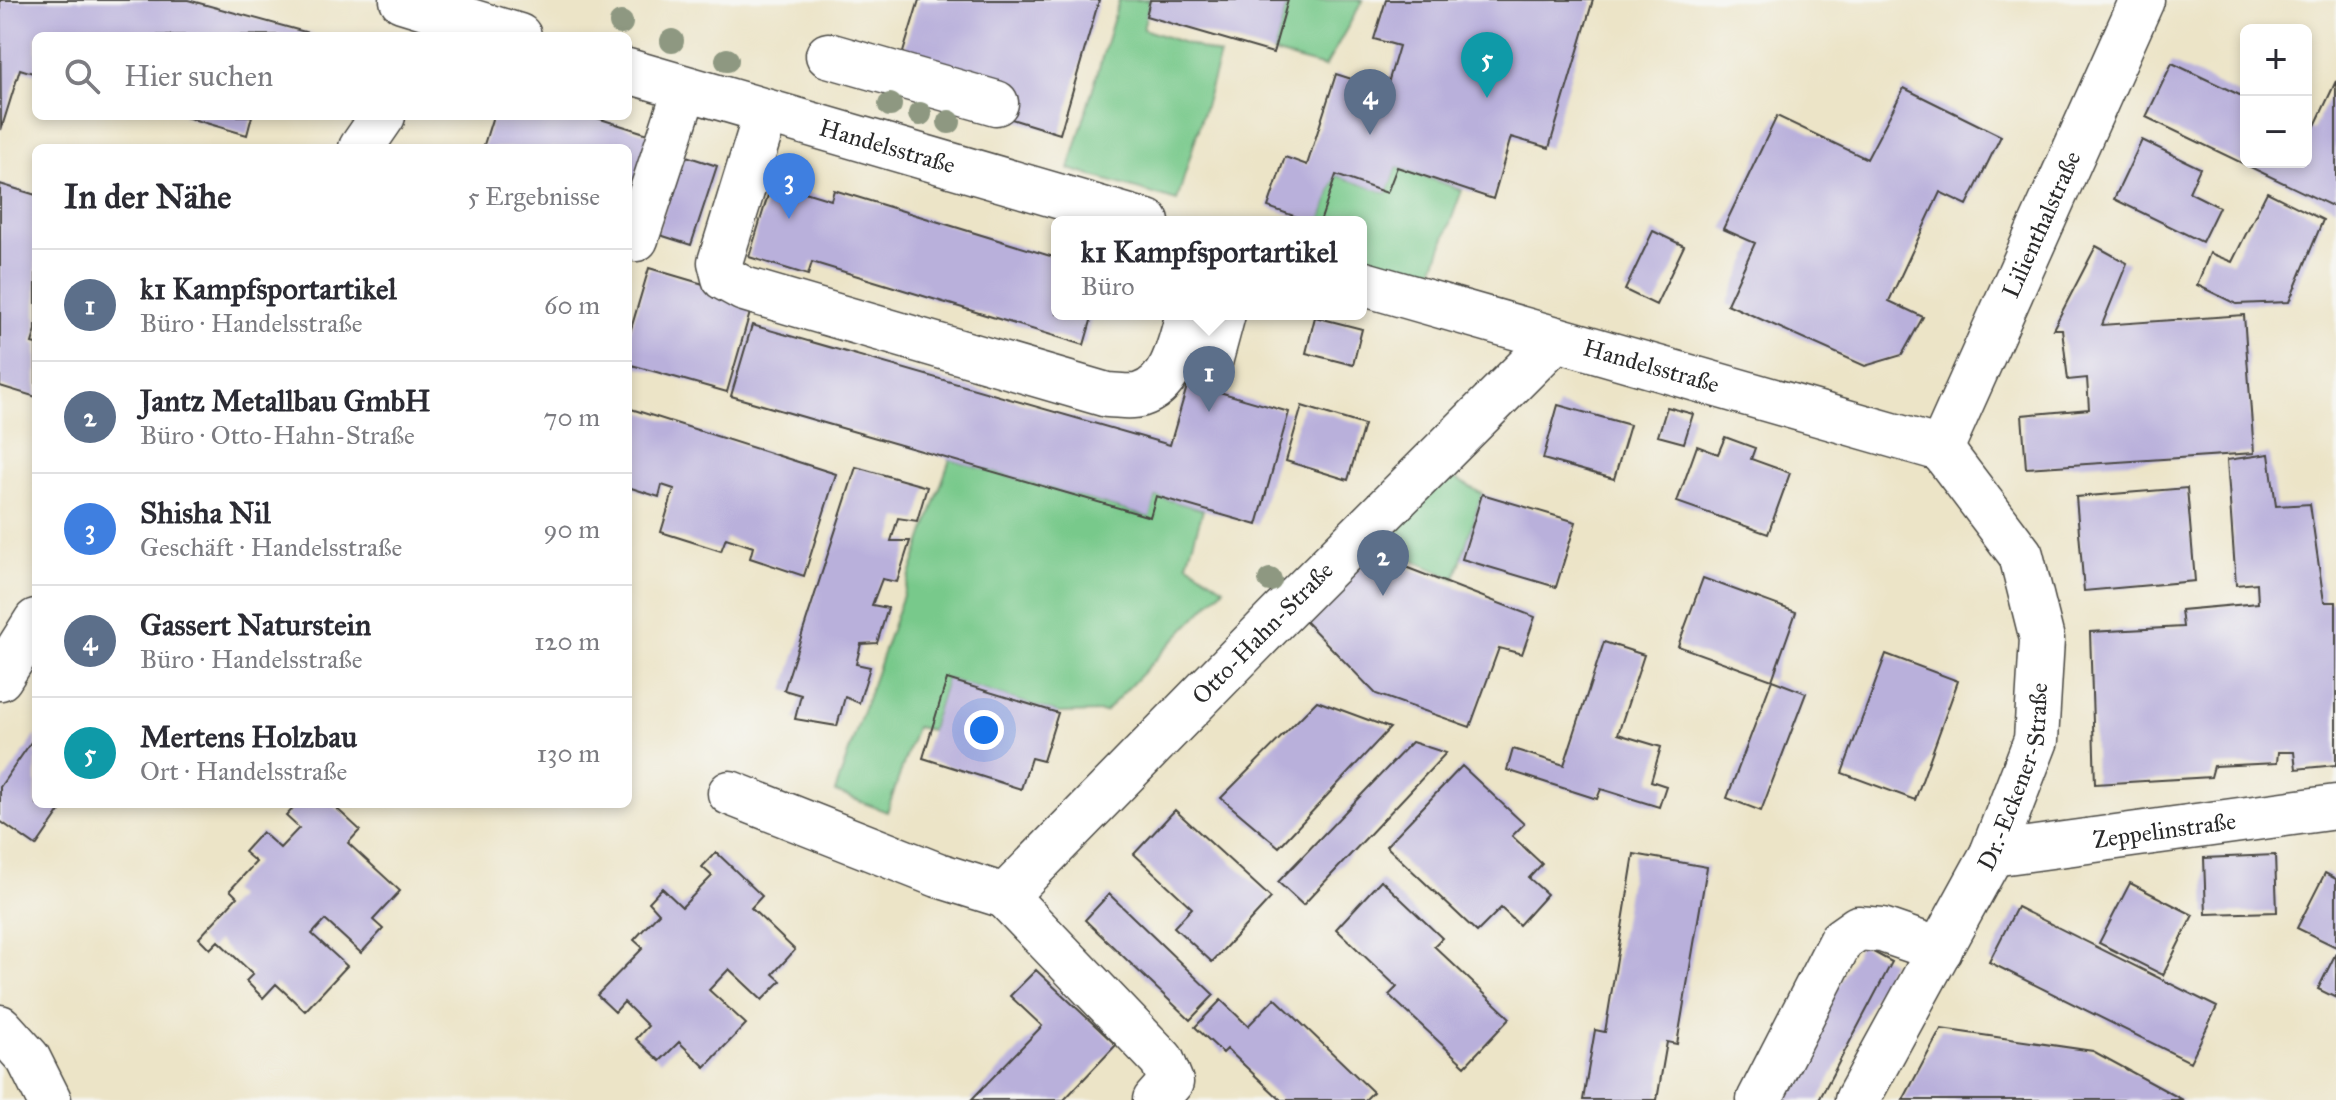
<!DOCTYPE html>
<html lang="de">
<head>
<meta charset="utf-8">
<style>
  body { margin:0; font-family:"IM FELL Great Primer",serif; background:#f2f2f3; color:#2b2b33 }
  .controls { position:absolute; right:24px; top:24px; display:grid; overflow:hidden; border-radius:12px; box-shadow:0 4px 12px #0003 }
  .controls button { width:72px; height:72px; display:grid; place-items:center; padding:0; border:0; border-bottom:2px solid #e1e1e2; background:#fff; color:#2b2b33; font:40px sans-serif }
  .you { position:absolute; left:984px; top:730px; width:28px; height:28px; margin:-20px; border:6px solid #fff; border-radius:50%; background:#1a73e8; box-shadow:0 0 0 12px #1a73e833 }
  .badge { display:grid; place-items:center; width:52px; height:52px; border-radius:50%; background:#1a73e8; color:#fff; font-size:26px; font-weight:700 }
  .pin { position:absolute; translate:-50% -66px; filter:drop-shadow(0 2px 4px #0008) }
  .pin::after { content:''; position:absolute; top:42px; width:28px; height:24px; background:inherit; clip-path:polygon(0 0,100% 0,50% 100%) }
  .popup { position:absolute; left:1051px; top:216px; width:316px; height:104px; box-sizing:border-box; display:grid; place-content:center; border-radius:12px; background:#fff; filter:drop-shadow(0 2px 6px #0005); font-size:26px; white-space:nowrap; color:#7c7c81 }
  .popup b { font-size:30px; color:#2b2b33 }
  .popup::after { content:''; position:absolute; left:50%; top:100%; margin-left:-16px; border:16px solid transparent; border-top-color:#fff }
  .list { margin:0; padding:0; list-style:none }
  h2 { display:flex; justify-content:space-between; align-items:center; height:104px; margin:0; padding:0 32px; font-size:34px }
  h2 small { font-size:26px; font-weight:400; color:#7c7c81 }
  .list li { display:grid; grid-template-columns:52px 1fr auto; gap:24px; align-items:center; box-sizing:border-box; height:112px; padding:0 32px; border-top:2px solid #e1e1e2 }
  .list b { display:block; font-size:30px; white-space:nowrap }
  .list p { margin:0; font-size:26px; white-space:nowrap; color:#7c7c81 }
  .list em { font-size:26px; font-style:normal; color:#7c7c81 }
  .icon { flex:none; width:44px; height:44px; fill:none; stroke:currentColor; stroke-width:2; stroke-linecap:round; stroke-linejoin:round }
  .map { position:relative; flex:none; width:2336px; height:1100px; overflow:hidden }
  .search { position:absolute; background:#fff; box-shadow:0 4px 12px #0003; left:32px; top:32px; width:600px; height:88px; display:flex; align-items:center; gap:20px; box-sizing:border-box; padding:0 28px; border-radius:12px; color:#7c7c81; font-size:30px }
  .panel { position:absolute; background:#fff; box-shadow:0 4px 12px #0003; left:32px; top:144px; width:600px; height:664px; border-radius:12px }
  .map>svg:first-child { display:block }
</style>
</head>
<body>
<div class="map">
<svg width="2336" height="1100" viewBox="0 0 2336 1100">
  <rect width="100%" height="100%" fill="#f6f6f2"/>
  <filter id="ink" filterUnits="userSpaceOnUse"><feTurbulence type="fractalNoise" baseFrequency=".0125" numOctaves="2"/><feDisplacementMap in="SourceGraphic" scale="16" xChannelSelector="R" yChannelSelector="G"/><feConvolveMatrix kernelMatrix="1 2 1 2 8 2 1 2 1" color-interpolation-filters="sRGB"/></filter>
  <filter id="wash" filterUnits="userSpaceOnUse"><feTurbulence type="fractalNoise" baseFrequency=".006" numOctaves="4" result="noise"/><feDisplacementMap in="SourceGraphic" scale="32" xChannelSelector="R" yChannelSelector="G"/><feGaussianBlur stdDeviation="1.8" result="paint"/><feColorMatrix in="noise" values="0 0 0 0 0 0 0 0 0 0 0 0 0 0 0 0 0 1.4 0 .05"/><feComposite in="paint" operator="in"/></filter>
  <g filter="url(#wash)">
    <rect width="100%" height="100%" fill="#ece4c7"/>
    <path fill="#78c98b" stroke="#527a5b" stroke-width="2" d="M1119,0H1150L1143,29L1220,55L1177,201L1069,169Z
      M1288,0H1363L1325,67L1273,53Z
      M1397,167L1462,190L1430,279L1361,257V222H1320L1336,175L1387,193Z
      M950,459L1149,517L1156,496L1203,510L1187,563L1224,588L1105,712L1058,713L947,679L931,730L916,727L887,812L835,792Z
      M1441,470L1482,494L1455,579L1376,544Z"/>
    <g id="blocks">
      <path fill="#b9b0db" d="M0,0H188L316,35L36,36V74L20,69L1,130Z
        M919,0H1099L1060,134L1005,117L901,59Z
        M1150,0H1288L1273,53L1146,16Z
        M1386,0H1593L1549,148L1511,137L1493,199L1397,167L1387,193L1336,175L1320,222H1311L1268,207L1285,157L1307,165L1336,74L1386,90L1399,46L1374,39Z
        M2172,63L2246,98V162H2306V127L2313,130L2336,81V208L2146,117Z
        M1904,88L2001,136L1967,205L1940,192L1889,301L1923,317L1902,355L1865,366L1727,304L1755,243L1723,229L1777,116L1867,159Z
        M182,116H252L247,135Z
        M493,116H591L651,135L628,206V148H483Z
        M2142,140L2200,168L2189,192L2219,207L2202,242L2114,199Z
        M683,155L717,166L691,245L657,234Z
        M772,182L831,200L834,190L1057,258V314H1093L1084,345L812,262L808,275L749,257Z
        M0,184L36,195V330L32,343L36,344V397L0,386Z
        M2267,192L2323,220L2289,302L2236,304L2197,285L2210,253L2232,262Z
        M1653,231L1684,246L1656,305L1625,290Z
        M2096,246L2127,263L2102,325L2244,315L2254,453L2026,468L2022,415L2089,409L2087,378L2068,380L2062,329H2053Z
        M649,268L754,299L727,392L628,364V339Z
        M1315,317L1362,329L1353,365L1306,353Z
        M752,325L1170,445L1188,383L1289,412L1257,525L1156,496L1150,517L731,396Z
        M1558,405L1630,425L1614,479L1543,459Z
        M1302,406L1364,425L1348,480L1286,461Z
        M1667,407L1693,414L1684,443L1658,436Z
        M628,408L836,474L804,576L750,558L753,547L726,538L721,551L661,532L674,489L662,485L659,497L628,487Z
        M1725,437L1755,448L1751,459L1790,473L1768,534L1677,502L1697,446L1718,454Z
        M2269,454L2276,506L2310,504L2324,602H2336V765L2296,769L2294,752H2278L2277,763L2214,766L2211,777L2095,784L2090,632L2183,627L2181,610L2258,603L2257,583L2236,585L2227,460Z
        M856,467L927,487L917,521L898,518L891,541H910L897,582L882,579L872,605L888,608L877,643L861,644L856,664L870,667L859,703L845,697L837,726L795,719L801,695L784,690Z
        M2187,488L2195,581L2084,591L2076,497Z
        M1482,494L1576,522L1556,587L1462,559Z
        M1369,553L1535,617L1522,654L1499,648L1470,727L1376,694L1303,619Z
        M1703,578L1796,612L1772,680L1678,646Z
        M1604,642L1644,655L1618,734L1661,747L1651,781L1666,786L1659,807L1601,789L1597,799L1507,770L1513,749L1564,765Z
        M1886,654L1958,681L1915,800L1842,773Z
        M947,679L1058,713L1043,761L1031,758L1021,789L923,758Z
        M1772,680L1806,693L1761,811L1727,798Z
        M1317,701L1390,728L1279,847L1221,798Z
        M36,735V804H65L36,846L0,821V787Z
        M1412,742L1446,753L1303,905L1278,882Z
        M1462,766L1524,824L1512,836L1542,864L1529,878L1547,894L1519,925L1501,908L1477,932L1386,846Z
        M297,804H332L360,830L348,843L400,891L373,920L383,929L361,953L325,920L312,934L347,966L305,1011L276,984L263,998L246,981L253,974L218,941L210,949L199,938L237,897L230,890L256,862L244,852L262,832L280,848L299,828L286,816Z
        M1175,810L1271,898L1212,962L1174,927L1192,908L1134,854Z
        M716,852L762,896L751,908L795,950L773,974L781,981L762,1000L729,969L709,990L746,1024L705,1067L679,1042L660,1061L636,1039L648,1026L624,1002L615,1012L597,995L643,948L634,940L659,913L649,902L662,888L682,907L712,876L702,867Z
        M1634,854L1707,867L1677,1044L1667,1042L1657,1100H1583L1595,1030L1605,1032Z
        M2275,855L2277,912L2206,914L2204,858Z
        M2325,873L2336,879V947L2297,928Z
        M1381,880L1442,938L1434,946L1510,1018L1465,1066L1389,995L1397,987L1336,929Z
        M2130,883L2193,915L2163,975L2099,943Z
        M1109,894L1214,995L1190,1020L1085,920Z
        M2017,907L2217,1007L2190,1062L1989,962Z
        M1860,945L1892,962L1819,1100H1778Z
        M2336,953V998L2318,989Z
        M1036,970L1116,1045L1064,1100H971L1042,1026L1010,996Z
        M1275,998L1373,1092L1365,1100H1281L1227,1049L1223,1053L1195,1027L1221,1000L1248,1026Z
        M1941,1029L2093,1051L2183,1100H1903Z"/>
    </g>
  </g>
  <g filter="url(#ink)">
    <use href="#blocks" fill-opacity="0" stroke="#484742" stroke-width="2"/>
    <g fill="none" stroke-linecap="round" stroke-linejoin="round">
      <defs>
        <g id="minor">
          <path d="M402,0L519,36"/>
          <path d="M828,55L996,103"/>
          <path id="s1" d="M628,71L1147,222"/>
          <path d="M766,113L720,262L724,278L744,289L1107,395C1117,395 1131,398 1140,395C1173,385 1180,343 1188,314"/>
          <path d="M361,148L383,116"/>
          <path d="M636,239L685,90"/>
          <path id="s2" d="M1361,283L1941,449"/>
          <path d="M1209,366L1223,314"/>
          <path id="s3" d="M1941,449L2142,0"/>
          <path d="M0,678L36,621"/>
          <path id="s4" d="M730,793L938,875L1005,896L1278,617L1556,339"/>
          <path id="s5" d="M1992,854L2336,807"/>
          <path d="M1005,896L1162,1060L1171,1082L1155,1100"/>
          <path d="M0,1027L28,1058L49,1100"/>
          <path d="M1759,1100L1841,940L1858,928L1882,930L1940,950"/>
          <path id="s6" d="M1857,1100L1992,854L2036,740L2042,639L2021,555L1941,449"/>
        </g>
      </defs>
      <use href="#minor" stroke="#484742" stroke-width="47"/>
      <use href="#minor" stroke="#fff" stroke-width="44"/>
    </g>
    <g fill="#8e9881">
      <circle cx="621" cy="23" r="12"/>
      <circle cx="672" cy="41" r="12"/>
      <circle cx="727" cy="60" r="12"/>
      <circle cx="890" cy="105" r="12"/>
      <circle cx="920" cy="114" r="12"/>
      <circle cx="949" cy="122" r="12"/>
      <circle cx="1270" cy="580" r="12"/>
    </g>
  </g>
  <g text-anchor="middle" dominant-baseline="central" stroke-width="6" stroke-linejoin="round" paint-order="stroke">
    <g font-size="24" fill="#2b2b2b" stroke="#f6f6f2">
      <text stroke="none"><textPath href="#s1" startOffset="270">Handelsstraße</textPath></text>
      <text stroke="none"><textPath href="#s3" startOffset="246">Lilienthalstraße</textPath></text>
      <text stroke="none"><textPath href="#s2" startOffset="302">Handelsstraße</textPath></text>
      <text stroke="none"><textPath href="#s4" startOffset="662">Otto-Hahn-Straße</textPath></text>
      <text stroke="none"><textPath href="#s6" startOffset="362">Dr.-Eckener-Straße</textPath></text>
      <text stroke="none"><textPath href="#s5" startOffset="174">Zeppelinstraße</textPath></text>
    </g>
  </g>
</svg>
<div class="controls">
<button>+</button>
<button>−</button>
</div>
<div class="you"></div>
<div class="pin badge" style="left:1209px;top:412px;background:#5c6f8a">1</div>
<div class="popup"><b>k1 Kampfsportartikel</b>Büro</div>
<div class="pin badge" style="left:1383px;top:596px;background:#5c6f8a">2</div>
<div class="pin badge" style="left:789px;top:219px;background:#3f7fe0">3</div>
<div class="pin badge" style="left:1370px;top:135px;background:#5c6f8a">4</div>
<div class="pin badge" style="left:1487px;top:98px;background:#0f9aa8">5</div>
<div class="search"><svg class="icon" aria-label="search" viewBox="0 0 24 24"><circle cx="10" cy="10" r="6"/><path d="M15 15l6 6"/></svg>Hier suchen</div>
<section class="panel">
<h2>In der Nähe<small>5 Ergebnisse</small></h2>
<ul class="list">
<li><span class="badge" style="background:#5c6f8a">1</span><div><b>k1 Kampfsportartikel</b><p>Büro · Handelsstraße</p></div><em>60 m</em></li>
<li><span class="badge" style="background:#5c6f8a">2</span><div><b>Jantz Metallbau GmbH</b><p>Büro · Otto-Hahn-Straße</p></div><em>70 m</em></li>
<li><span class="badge" style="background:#3f7fe0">3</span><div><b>Shisha Nil</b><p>Geschäft · Handelsstraße</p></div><em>90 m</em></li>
<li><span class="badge" style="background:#5c6f8a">4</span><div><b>Gassert Naturstein</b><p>Büro · Handelsstraße</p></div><em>120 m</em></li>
<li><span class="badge" style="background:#0f9aa8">5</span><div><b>Mertens Holzbau</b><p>Ort · Handelsstraße</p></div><em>130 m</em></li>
</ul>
</section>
</div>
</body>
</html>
